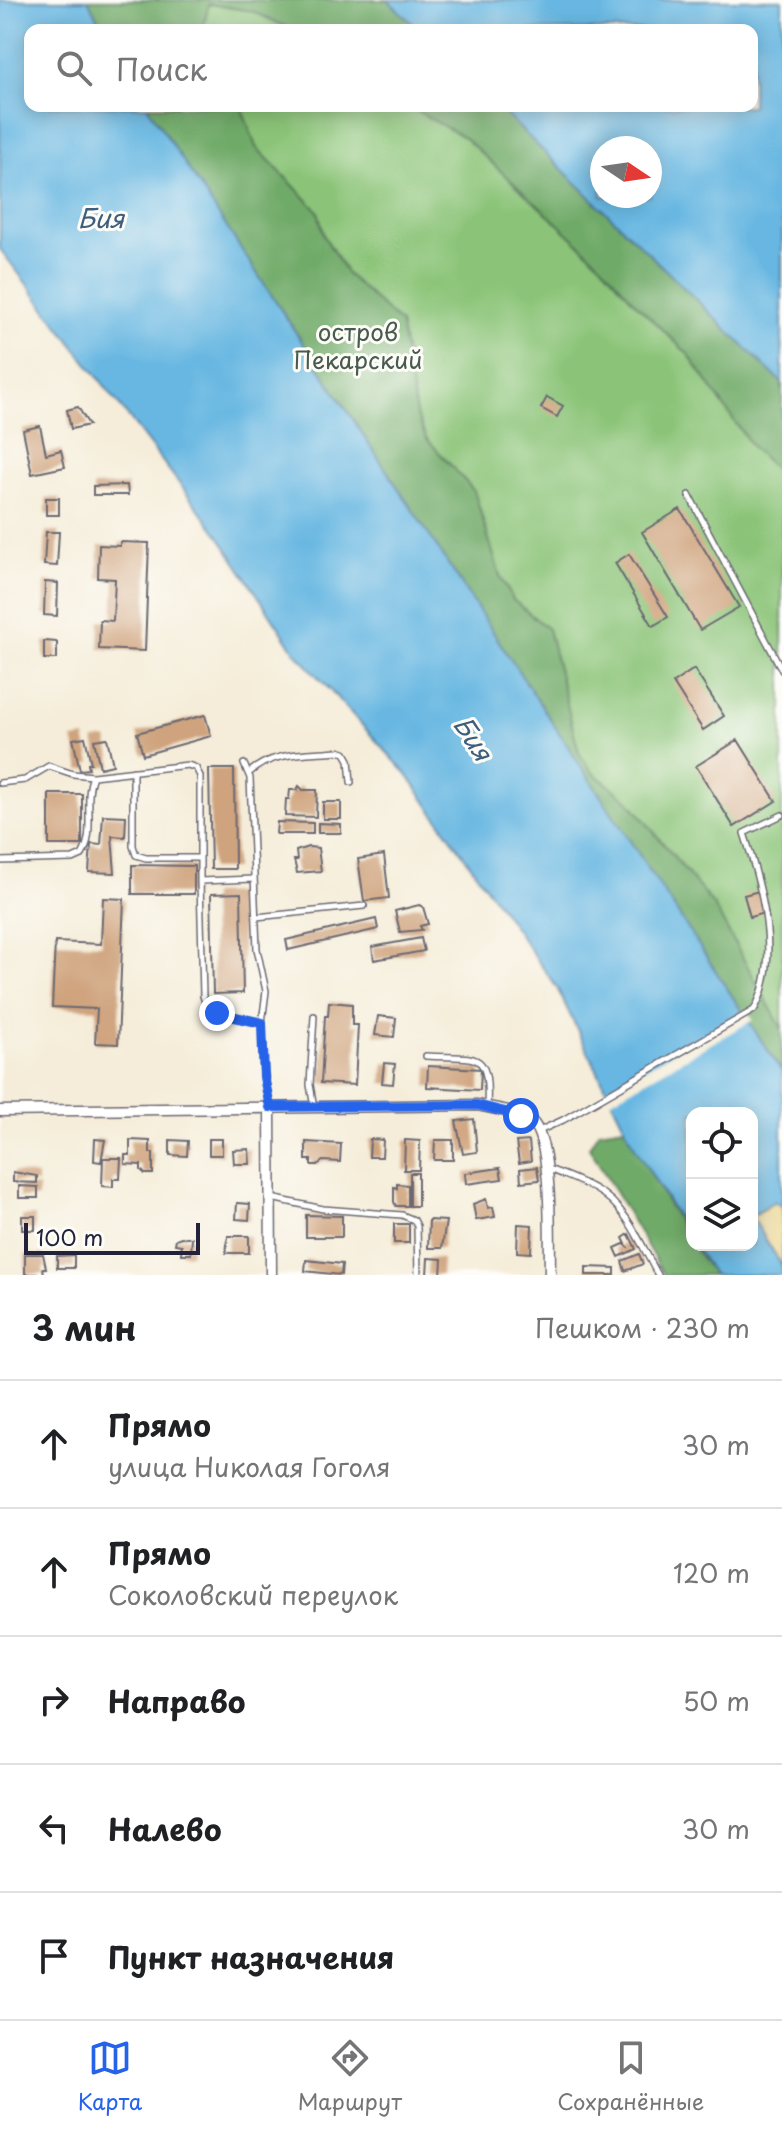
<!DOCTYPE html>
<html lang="ru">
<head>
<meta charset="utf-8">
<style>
  body { margin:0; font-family:"Playpen Sans",sans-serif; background:#f6f6f6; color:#202124 }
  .controls { position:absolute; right:24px; bottom:24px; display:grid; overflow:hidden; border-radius:16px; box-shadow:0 4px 20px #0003 }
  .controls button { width:72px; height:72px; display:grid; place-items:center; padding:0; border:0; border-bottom:2px solid #e0e0e0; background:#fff; color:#202124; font:40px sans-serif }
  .compass { position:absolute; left:590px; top:136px; width:72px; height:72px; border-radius:50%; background:#fff; box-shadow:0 4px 20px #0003; rotate:103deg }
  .scale { position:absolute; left:24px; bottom:20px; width:176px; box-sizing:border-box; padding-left:8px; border:4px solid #22223b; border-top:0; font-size:22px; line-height:28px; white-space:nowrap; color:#22223b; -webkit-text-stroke:6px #fdfcf7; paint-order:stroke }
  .stop { position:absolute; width:24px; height:24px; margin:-18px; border:6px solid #2563eb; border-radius:50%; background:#fff }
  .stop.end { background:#2563eb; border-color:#fff; box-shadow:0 2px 8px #0008 }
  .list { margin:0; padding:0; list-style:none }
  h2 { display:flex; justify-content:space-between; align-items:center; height:104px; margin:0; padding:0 32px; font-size:34px }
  h2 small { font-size:26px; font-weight:400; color:#757577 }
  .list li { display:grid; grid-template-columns:52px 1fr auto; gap:24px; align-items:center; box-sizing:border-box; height:128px; padding:0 32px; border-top:2px solid #e0e0e0 }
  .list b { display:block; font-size:30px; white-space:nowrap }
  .list p { margin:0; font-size:26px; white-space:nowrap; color:#757577 }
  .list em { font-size:26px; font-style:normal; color:#757577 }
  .icon { flex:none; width:44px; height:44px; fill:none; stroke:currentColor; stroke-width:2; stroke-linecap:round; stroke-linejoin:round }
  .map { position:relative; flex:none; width:782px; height:1275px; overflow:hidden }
  .search { position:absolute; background:#fff; box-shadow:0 4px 20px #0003; left:24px; right:24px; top:24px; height:88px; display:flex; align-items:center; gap:20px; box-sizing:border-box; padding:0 28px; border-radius:16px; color:#757577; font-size:30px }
  .sheet { height:744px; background:#fff }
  nav { display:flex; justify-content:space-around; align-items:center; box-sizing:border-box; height:112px; border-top:2px solid #e0e0e0; background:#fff; font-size:22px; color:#757577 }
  nav a { display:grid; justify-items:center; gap:4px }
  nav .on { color:#2563eb }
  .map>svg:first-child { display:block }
</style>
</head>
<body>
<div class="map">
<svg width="782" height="1275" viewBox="0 0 782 1275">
  <rect width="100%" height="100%" fill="#fdfcf7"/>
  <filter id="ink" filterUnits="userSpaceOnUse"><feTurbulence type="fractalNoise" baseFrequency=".0125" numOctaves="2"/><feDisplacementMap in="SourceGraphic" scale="16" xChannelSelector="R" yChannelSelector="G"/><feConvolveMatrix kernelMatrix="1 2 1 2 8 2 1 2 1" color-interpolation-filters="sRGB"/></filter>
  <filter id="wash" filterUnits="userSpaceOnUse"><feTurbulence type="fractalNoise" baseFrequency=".006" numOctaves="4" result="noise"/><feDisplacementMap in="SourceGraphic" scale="32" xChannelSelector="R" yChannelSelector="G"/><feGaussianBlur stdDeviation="1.8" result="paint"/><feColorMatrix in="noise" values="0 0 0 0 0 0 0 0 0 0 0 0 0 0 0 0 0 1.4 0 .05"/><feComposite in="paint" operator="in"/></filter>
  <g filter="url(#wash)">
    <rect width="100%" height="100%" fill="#f5edd9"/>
    <path fill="#8bc478" stroke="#56735a" stroke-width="2" d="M208,4L252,11L293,30H202Z
      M241,106H408L465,138L601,264L637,305L688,354L753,448L782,475V1029L714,906L629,801L593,773L579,753L548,629L513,600L500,576L474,491L426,438L416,414L400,323L347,274L324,236L318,211L256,147Z"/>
    <path fill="#70aa68" stroke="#496652" stroke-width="2" d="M88,0H388L419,30H293L252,11L209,4L202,30H103Z
      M147,106H241L256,147L318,211L324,236L347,274L400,323L416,414L426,438L474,491L500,576L513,600L548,629L579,753L593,773L629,801L714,906L782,1029V1072Z
      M408,106H497L782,383V475L753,448L688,354L637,305L601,264L465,138Z
      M624,1127L692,1245L714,1275H664L589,1147L599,1131Z"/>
    <path fill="#eeda9e" stroke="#887e6c" stroke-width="2" d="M774,1202L782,1206V1266L752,1217Z"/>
    <path fill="#67b7e2" stroke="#446c8e" stroke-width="2" fill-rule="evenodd" d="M0,0H88L103,30H30V106H147L782,1072V1206L774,1202L752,1215V1113H692V1241L632,1142L557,988L405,772L295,652L217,533L0,249Z
      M388,0H782V383L497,106H752V30H419ZM602,148H650V196H602Z
      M752,1217L782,1266V1275H714L694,1245H752Z"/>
    <path fill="#f5edd9" d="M746,1010L753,1020L608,1102L603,1092Z"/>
    <g id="blocks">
      <path fill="#cfa37d" d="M547,397L563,406L557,417L541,408Z
        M78,407L89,425L71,429L67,410Z
        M40,426L46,454L61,450L65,467L32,474L23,430Z
        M127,485L128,495H93V486Z
        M46,498H59V515H46Z
        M680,509L739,607L700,630L642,532Z
        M46,532H59L57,566L44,565Z
        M120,542L149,543L145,651L99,649L100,620L113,621L115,579L98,578L99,545L120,546Z
        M629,554L668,617L653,626L615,563Z
        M45,582L58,583L57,616L44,615Z
        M44,641L57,642V659H44Z
        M694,669L724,716L703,730L673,683Z
        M205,715L211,736L143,755L137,733Z
        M85,737L91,763H88L89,769L80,770L73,739Z
        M107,738L113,765L100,768L94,740Z
        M738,740L776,801L734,827L696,766Z
        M209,769H234L235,869H211Z
        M299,786L303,790H317L316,817L285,816L286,799H289L290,790H297Z
        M49,794H82V845H49Z
        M323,802H341V819H323Z
        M103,815L126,816L125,837L112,836L115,873L89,872L91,844L101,845Z
        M277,822L313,823V834H276Z
        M318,823L341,824V833H318Z
        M308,847L318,848L321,871L297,873L294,860H297L296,851Z
        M384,855L389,898L364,901L358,859Z
        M132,865L194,866V894H132Z
        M759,891L764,913L750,917L744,895Z
        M241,893L243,993L213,994L211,894Z
        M103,898L124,899L118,1044L95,1043L97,1009L52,1007L55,942L101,944Z
        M419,905L423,907L428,924L420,926L422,930L400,932L395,911Z
        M376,919L378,929L288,950L286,940Z
        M421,938L424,951L374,960L372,947Z
        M329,1002L352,1004V1025H358L355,1085L321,1083L325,1016H328Z
        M378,1016L396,1018L394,1037L375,1035Z
        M384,1063L395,1064L393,1084L382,1083Z
        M428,1066L481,1069L480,1090L427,1087Z
        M474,1119L477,1152L463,1154L456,1121Z
        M95,1139L105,1140L101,1162L94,1161Z
        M209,1139H222V1155H209Z
        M370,1139L383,1140L382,1157H369Z
        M130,1140L150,1141V1153H153V1174H145L141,1170V1165L125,1164V1155H130Z
        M170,1140L188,1141L187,1156L170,1155Z
        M405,1140L420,1141L419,1170H404Z
        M435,1140H453V1160H434Z
        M529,1141L531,1161L519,1163L516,1142Z
        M306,1142L341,1144L340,1162L323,1161L317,1165H311V1160H306Z
        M249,1149L250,1164H234L233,1150Z
        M103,1158H121L120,1179H113V1187L102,1186Z
        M537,1167L539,1180L521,1182L520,1169Z
        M500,1168L502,1179L466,1184L465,1173Z
        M13,1172L37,1176V1183L13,1182Z
        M410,1173H418V1206H410Z
        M397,1184L408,1185V1206H396L394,1202V1187L397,1188Z
        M19,1186L38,1187V1198H19Z
        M486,1199L488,1208L493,1207L495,1217L476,1220L473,1204Z
        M237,1203L250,1204L249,1220L236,1219Z
        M306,1215L342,1216V1237H306Z
        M22,1216H35V1230H22Z
        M429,1220L446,1221L442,1248H428Z
        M394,1224H409V1243H394Z
        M518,1224L532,1225L531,1253L517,1252Z
        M629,1234L636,1249L619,1257L615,1248L624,1244L627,1246L623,1238Z
        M228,1236H249V1253H226Z
        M181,1237L192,1238L191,1254H181L182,1245L175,1244L176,1239Z
        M25,1254H43L46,1268H43L44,1274H25Z
        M639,1254L643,1264L625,1271L622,1261Z
        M74,1255V1268H57V1256Z
        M428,1258L442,1259L441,1275H427Z
        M306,1260L342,1264L341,1275L305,1271Z
        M586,1267L615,1268V1275H586Z"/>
    </g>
  </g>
  <g filter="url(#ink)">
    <use href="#blocks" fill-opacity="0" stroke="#6c6972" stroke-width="2"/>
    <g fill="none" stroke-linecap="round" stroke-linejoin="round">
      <defs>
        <path id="lane" d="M689,495L782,670
          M244,764L250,778L257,949L266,991L262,1023L263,1066L270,1106
          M133,771V846L136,855L146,858H200
          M249,773C272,751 308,754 338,751L345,753L349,760L351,782
          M0,783L25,780L49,766L73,774L93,776
          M0,861L73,859L82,855C96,833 83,800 93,776L188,765L196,768L200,776V881L254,879
          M200,881L203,996L207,1008L217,1013L262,1023
          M256,917L364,906
          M314,1016L310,1085L314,1107
          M426,1056C476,1059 490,1048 487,1106
          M539,1131L563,1120L754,1010C782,960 762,888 744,833L782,815
          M549,1169C564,1175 581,1181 595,1189C627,1206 641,1245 658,1275
          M271,1198L323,1209L402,1215L414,1220L417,1226L418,1275"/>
        <path id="street" d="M270,1107L271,1275
          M0,1111L477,1105C494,1109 517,1110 531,1121C554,1141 549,1243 550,1275"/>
      </defs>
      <use href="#lane" stroke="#6c6972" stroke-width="8"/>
      <use href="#street" stroke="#6c6972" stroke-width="13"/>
      <use href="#lane" stroke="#fff" stroke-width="5"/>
      <use href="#street" stroke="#fff" stroke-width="10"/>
    </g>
  </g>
  <g fill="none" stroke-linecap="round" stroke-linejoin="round" filter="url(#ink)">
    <path stroke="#2563eb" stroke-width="10" d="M217,1013L262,1023L264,1077L270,1107L477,1105L521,1116"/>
  </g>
  <g text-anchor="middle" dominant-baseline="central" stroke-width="6" stroke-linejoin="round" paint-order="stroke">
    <g font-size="24" fill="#475b50" stroke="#fdfcf7">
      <text x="358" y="331">остров<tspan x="358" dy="28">Пекарский</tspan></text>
    </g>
    <g font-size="26" font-style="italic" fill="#3e5e7e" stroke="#fdfcf7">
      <text x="101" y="217">Бия</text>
      <text transform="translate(474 738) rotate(57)">Бия</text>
    </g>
  </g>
</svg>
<div class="controls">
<button><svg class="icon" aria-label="locate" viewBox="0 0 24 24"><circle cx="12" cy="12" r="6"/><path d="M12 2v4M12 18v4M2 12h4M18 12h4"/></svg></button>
<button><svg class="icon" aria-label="layers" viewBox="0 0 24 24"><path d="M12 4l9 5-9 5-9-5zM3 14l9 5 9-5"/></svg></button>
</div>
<svg class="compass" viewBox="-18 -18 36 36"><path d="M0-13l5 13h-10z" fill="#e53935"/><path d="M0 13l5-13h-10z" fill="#757577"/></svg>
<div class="scale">100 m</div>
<div class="stop" style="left:521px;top:1116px"></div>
<div class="stop end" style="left:217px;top:1013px"></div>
<div class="search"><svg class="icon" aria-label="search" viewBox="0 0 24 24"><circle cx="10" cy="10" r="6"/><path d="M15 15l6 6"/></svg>Поиск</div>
</div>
<section class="sheet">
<h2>3 мин<small>Пешком · 230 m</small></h2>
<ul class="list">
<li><svg class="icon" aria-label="ahead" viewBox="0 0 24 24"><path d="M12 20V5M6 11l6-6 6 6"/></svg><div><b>Прямо</b><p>улица Николая Гоголя</p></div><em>30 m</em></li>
<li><svg class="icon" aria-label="ahead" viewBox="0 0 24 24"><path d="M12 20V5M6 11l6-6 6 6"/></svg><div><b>Прямо</b><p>Соколовский переулок</p></div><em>120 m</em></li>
<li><svg class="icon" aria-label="right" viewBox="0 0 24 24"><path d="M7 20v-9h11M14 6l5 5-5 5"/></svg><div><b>Направо</b></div><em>50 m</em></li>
<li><svg class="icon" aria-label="left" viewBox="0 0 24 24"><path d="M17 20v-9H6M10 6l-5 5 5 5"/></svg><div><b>Налево</b></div><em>30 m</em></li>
<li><svg class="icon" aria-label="arrive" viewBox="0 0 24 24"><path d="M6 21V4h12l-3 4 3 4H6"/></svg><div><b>Пункт назначения</b></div></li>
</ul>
</section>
<nav>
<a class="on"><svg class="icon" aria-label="map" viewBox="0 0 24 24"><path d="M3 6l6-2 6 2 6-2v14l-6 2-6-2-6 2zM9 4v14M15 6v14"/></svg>Карта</a>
<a><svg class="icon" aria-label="directions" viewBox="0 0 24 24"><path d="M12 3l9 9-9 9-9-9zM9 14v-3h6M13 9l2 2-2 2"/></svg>Маршрут</a>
<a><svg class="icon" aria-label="saved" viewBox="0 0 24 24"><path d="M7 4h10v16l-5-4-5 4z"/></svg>Сохранённые</a>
</nav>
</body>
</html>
